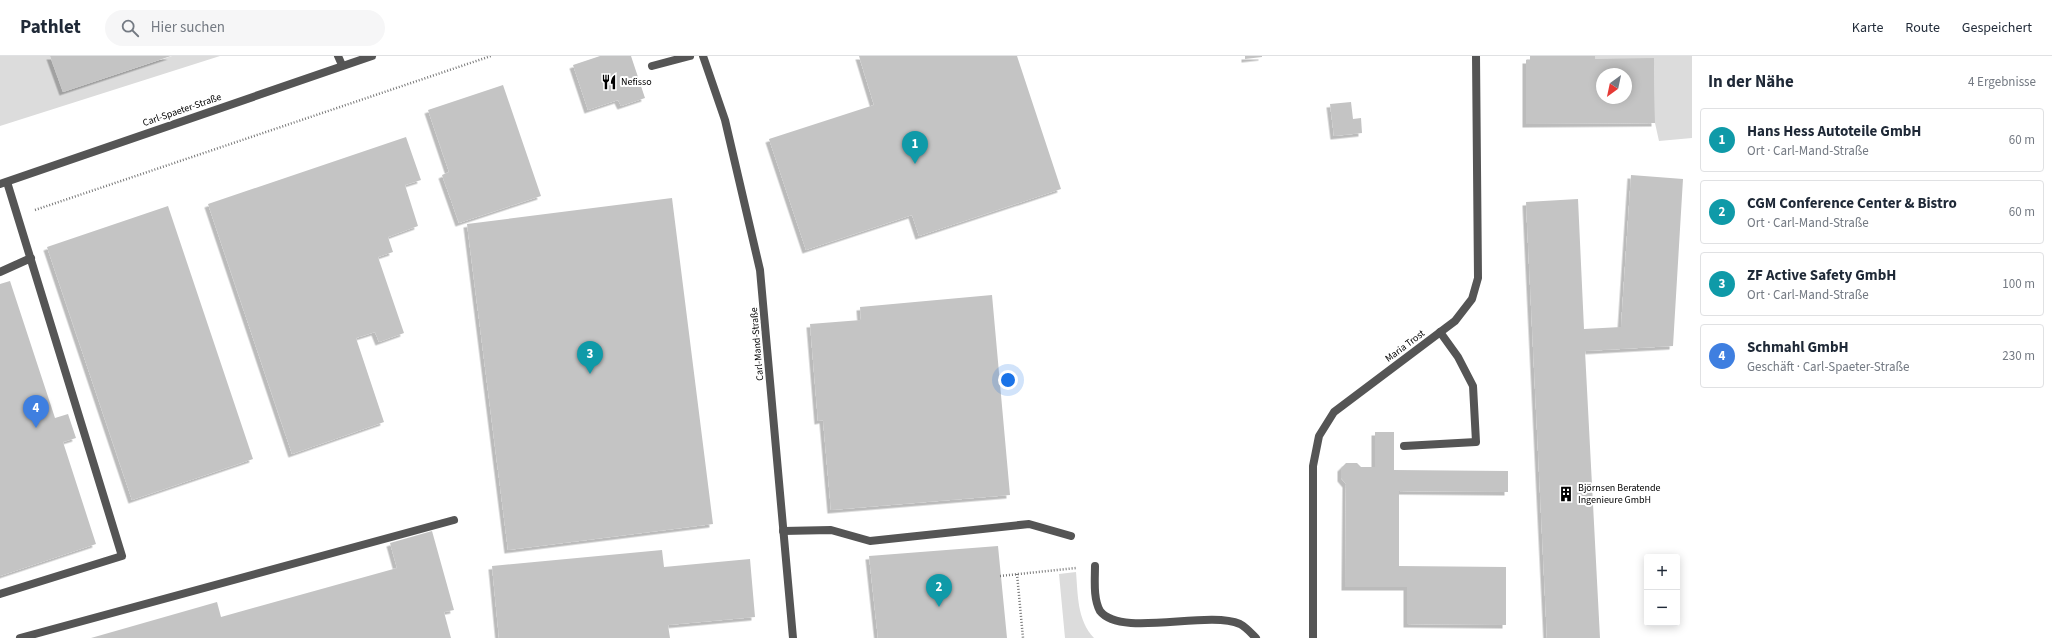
<!DOCTYPE html>
<html lang="de">
<head>
<meta charset="utf-8">
<style>
  body { margin:0; font-family:"Source Sans 3",sans-serif; background:#f6f6f7; color:#1f2937 }
  .controls { position:absolute; right:12px; bottom:12px; display:grid; overflow:hidden; border-radius:4px; box-shadow:0 2px 10px #0003 }
  .controls button { width:36px; height:36px; display:grid; place-items:center; padding:0; border:0; border-bottom:1px solid #e0e1e3; background:#fff; color:#1f2937; font:20px sans-serif }
  .compass { position:absolute; left:1596px; top:12px; width:36px; height:36px; border-radius:50%; background:#fff; box-shadow:0 2px 10px #0003; rotate:213deg }
  .you { position:absolute; left:1008px; top:324px; width:14px; height:14px; margin:-10px; border:3px solid #fff; border-radius:50%; background:#1a73e8; box-shadow:0 0 0 6px #1a73e833 }
  .badge { display:grid; place-items:center; width:26px; height:26px; border-radius:50%; background:#000; color:#fff; font-size:13px; font-weight:700 }
  .pin { position:absolute; translate:-50% -33px; filter:drop-shadow(0 1px 2px #0008) }
  .pin::after { content:''; position:absolute; top:21px; width:14px; height:12px; background:inherit; clip-path:polygon(0 0,100% 0,50% 100%) }
  .list { margin:0; padding:0; list-style:none }
  h2 { display:flex; justify-content:space-between; align-items:center; height:52px; margin:0; padding:0 16px; font-size:17px }
  h2 small { font-size:13px; font-weight:400; color:#747a83 }
  .list li { display:grid; grid-template-columns:26px 1fr auto; gap:12px; align-items:center; box-sizing:border-box; height:64px; margin:0 8px 8px; padding:0 8px; border:1px solid #e0e1e3; border-radius:4px }
  .list b { display:block; font-size:15px; white-space:nowrap }
  .list p { margin:0; font-size:13px; white-space:nowrap; color:#747a83 }
  .list em { font-size:13px; font-style:normal; color:#747a83 }
  .icon { flex:none; width:22px; height:22px; fill:none; stroke:currentColor; stroke-width:2; stroke-linecap:round; stroke-linejoin:round }
  .map { position:relative; flex:none; width:1692px; height:582px; overflow:hidden }
  header { display:flex; align-items:center; gap:24px; box-sizing:border-box; height:56px; padding:0 20px; background:#fff; border-bottom:1px solid #e0e1e3 }
  header strong { font-size:19px }
  nav { display:flex; gap:22px; margin-inline-start:auto; font-size:14px }
  .search { width:280px; height:36px; background:#f6f6f7; display:flex; align-items:center; gap:10px; box-sizing:border-box; padding:0 14px; border-radius:22px; color:#747a83; font-size:15px }
  main { display:flex }
  aside { flex:1; background:#fff }
  .map>svg:first-child { display:block }
</style>
</head>
<body>
<header>
<strong>Pathlet</strong>
<div class="search"><svg class="icon" aria-label="search" viewBox="0 0 24 24"><circle cx="10" cy="10" r="6"/><path d="M15 15l6 6"/></svg>Hier suchen</div>
<nav><a>Karte</a><a>Route</a><a>Gespeichert</a></nav>
</header>
<main>
<div class="map">
<svg width="1692" height="582" viewBox="0 0 1692 582">
  <defs>
    <filter id="shadow"><feDropShadow dx="-3.5" dy="3.5" stdDeviation="0" flood-color="#0004"/></filter>
  </defs>
  <rect width="100%" height="100%" fill="#fff"/>
  <path fill="#dcdcdc" d="M0,0H50L63,36L172,0H220L0,70Z
    M1595,0H1692V82L1659,85L1655,67L1654,3H1595Z
    M1076,516C1078,539 1077,564 1094,582H1065L1059,518Z"/>
  <path fill="#c4c4c4" fill-rule="evenodd" filter="url(#shadow)" d="M50,0H171L63,36Z
    M600,0H631L645,42L621,50L618,44L588,54L573,9Z
    M859,0H1017L1061,133L919,180L912,159L806,194L769,83L874,49Z
    M1245,0H1262V1L1245,3Z
    M1530,0H1595V3L1654,2L1655,67L1526,68V4H1530ZM1602,18H1626V42H1602Z
    M503,29L541,140L459,167L442,119L449,116L428,54Z
    M1351,46L1353,63L1361,62L1362,77L1334,80L1330,48Z
    M406,81L421,124L405,129L418,170L388,181L393,196L378,201L404,277L379,286L375,276L356,282L384,366L292,398L208,148Z
    M1631,119L1683,123L1673,290L1585,295L1600,582H1547L1526,146L1578,143L1584,273L1621,271Z
    M672,142L713,468L508,494L467,168Z
    M168,150L253,403L132,444L47,191Z
    M10,225L55,362L68,358L76,382L63,386L96,488L0,520V228Z
    M992,239L1010,439L831,454L823,364L818,365L810,268L861,264L860,251Z
    M1375,376H1394V414L1508,415V436L1399,435V510L1506,511V569L1407,568V531H1345L1346,428L1341,422V412L1346,407H1357L1361,411H1375Z
    M432,475L454,554L444,556L451,582H91L217,546L221,561L397,512L390,487Z
    M998,490L1007,582H878L869,500Z
    M662,494L664,511L750,503L755,561L668,569L670,582H499L492,510Z"/>
  <g fill="none" stroke-linecap="round" stroke-linejoin="round">
    <path stroke="#777" stroke-width="2.5" stroke-dasharray="1 2" stroke-linecap="butt" d="M35,154L491,0
      M1017,518L1023,582
      M1000,520L1076,512"/>
    <path stroke="#555" stroke-width="8" d="M338,0L342,9
      M652,10L690,0
      M0,216L31,202
      M1404,390L1476,386L1473,330L1458,301L1440,276
      M783,475L831,474L870,485L1029,468L1071,480
      M1095,510C1095,524 1093,542 1100,555C1121,582 1207,554 1240,568C1246,571 1252,578 1256,582
      M0,538L122,500L7,126
      M20,582L454,464"/>
    <path stroke="#555" stroke-width="8" d="M703,0L725,64L760,214L793,582
      M1313,582V410L1319,380L1334,356L1455,265L1472,243L1478,222L1476,0"/>
    <path stroke="#555" stroke-width="8" d="M0,128L372,0"/>
  </g>
  <defs>
    <symbol id="restaurant-bare" viewBox="-9 -9 18 18"><path d="M-5-6h1v4h1v-4h1v4h1v-4h1v5L-1.5 .5V6h-2V.5L-5-1ZM5-6V6H3V1.5H1.5Q1.5-4 5-6Z" fill="#000" stroke="#fff" stroke-width="2.5" paint-order="stroke"/></symbol>
    <symbol id="building-bare" viewBox="-9 -9 18 18"><path d="M-4-6H4V6H1V3H-1V6H-4ZM-2.5-4.3h1.7v1.8h-1.7ZM.8-4.3h1.7v1.8H.8ZM-2.5-1h1.7V.8h-1.7ZM.8-1h1.7V.8H.8Z" fill="#000" stroke="#fff" stroke-width="2.5" paint-order="stroke"/></symbol>
  </defs>
  <g fill-rule="evenodd">
    <use href="#restaurant-bare" x="598" y="15" width="22" height="22"/>
    <use href="#building-bare" x="1555" y="427" width="22" height="22"/>
  </g>
  <g text-anchor="middle" dominant-baseline="central" stroke-width="4" stroke-linejoin="round" paint-order="stroke">
    <g font-size="10" fill="#000" stroke="#fff" text-anchor="start">
      <text x="621" y="26">Nefisso</text>
      <text x="1578" y="432">Björnsen Beratende<tspan x="1578" dy="12">Ingenieure GmbH</tspan></text>
    </g>
    <g font-size="10" fill="#000" stroke="#fff">
      <text transform="translate(182 54) rotate(-19)">Carl-Spaeter-Straße</text>
      <text transform="translate(757 288) rotate(-95)">Carl-Mand-Straße</text>
      <text transform="translate(1405 290) rotate(-37)">Maria Trost</text>
    </g>
  </g>
</svg>
<div class="controls">
<button>+</button>
<button>−</button>
</div>
<svg class="compass" viewBox="-18 -18 36 36"><path d="M0-13l5 13h-10z" fill="#e53935"/><path d="M0 13l5-13h-10z" fill="#747a83"/></svg>
<div class="you"></div>
<div class="pin badge" style="left:915px;top:108px;background:#0f9aa8">1</div>
<div class="pin badge" style="left:939px;top:551px;background:#0f9aa8">2</div>
<div class="pin badge" style="left:590px;top:318px;background:#0f9aa8">3</div>
<div class="pin badge" style="left:36px;top:372px;background:#3f7fe0">4</div>
</div>
<aside>
<h2>In der Nähe<small>4 Ergebnisse</small></h2>
<ul class="list">
<li><span class="badge" style="background:#0f9aa8">1</span><div><b>Hans Hess Autoteile GmbH</b><p>Ort · Carl-Mand-Straße</p></div><em>60 m</em></li>
<li><span class="badge" style="background:#0f9aa8">2</span><div><b>CGM Conference Center &amp; Bistro</b><p>Ort · Carl-Mand-Straße</p></div><em>60 m</em></li>
<li><span class="badge" style="background:#0f9aa8">3</span><div><b>ZF Active Safety GmbH</b><p>Ort · Carl-Mand-Straße</p></div><em>100 m</em></li>
<li><span class="badge" style="background:#3f7fe0">4</span><div><b>Schmahl GmbH</b><p>Geschäft · Carl-Spaeter-Straße</p></div><em>230 m</em></li>
</ul>
</aside>
</main>
</body>
</html>
